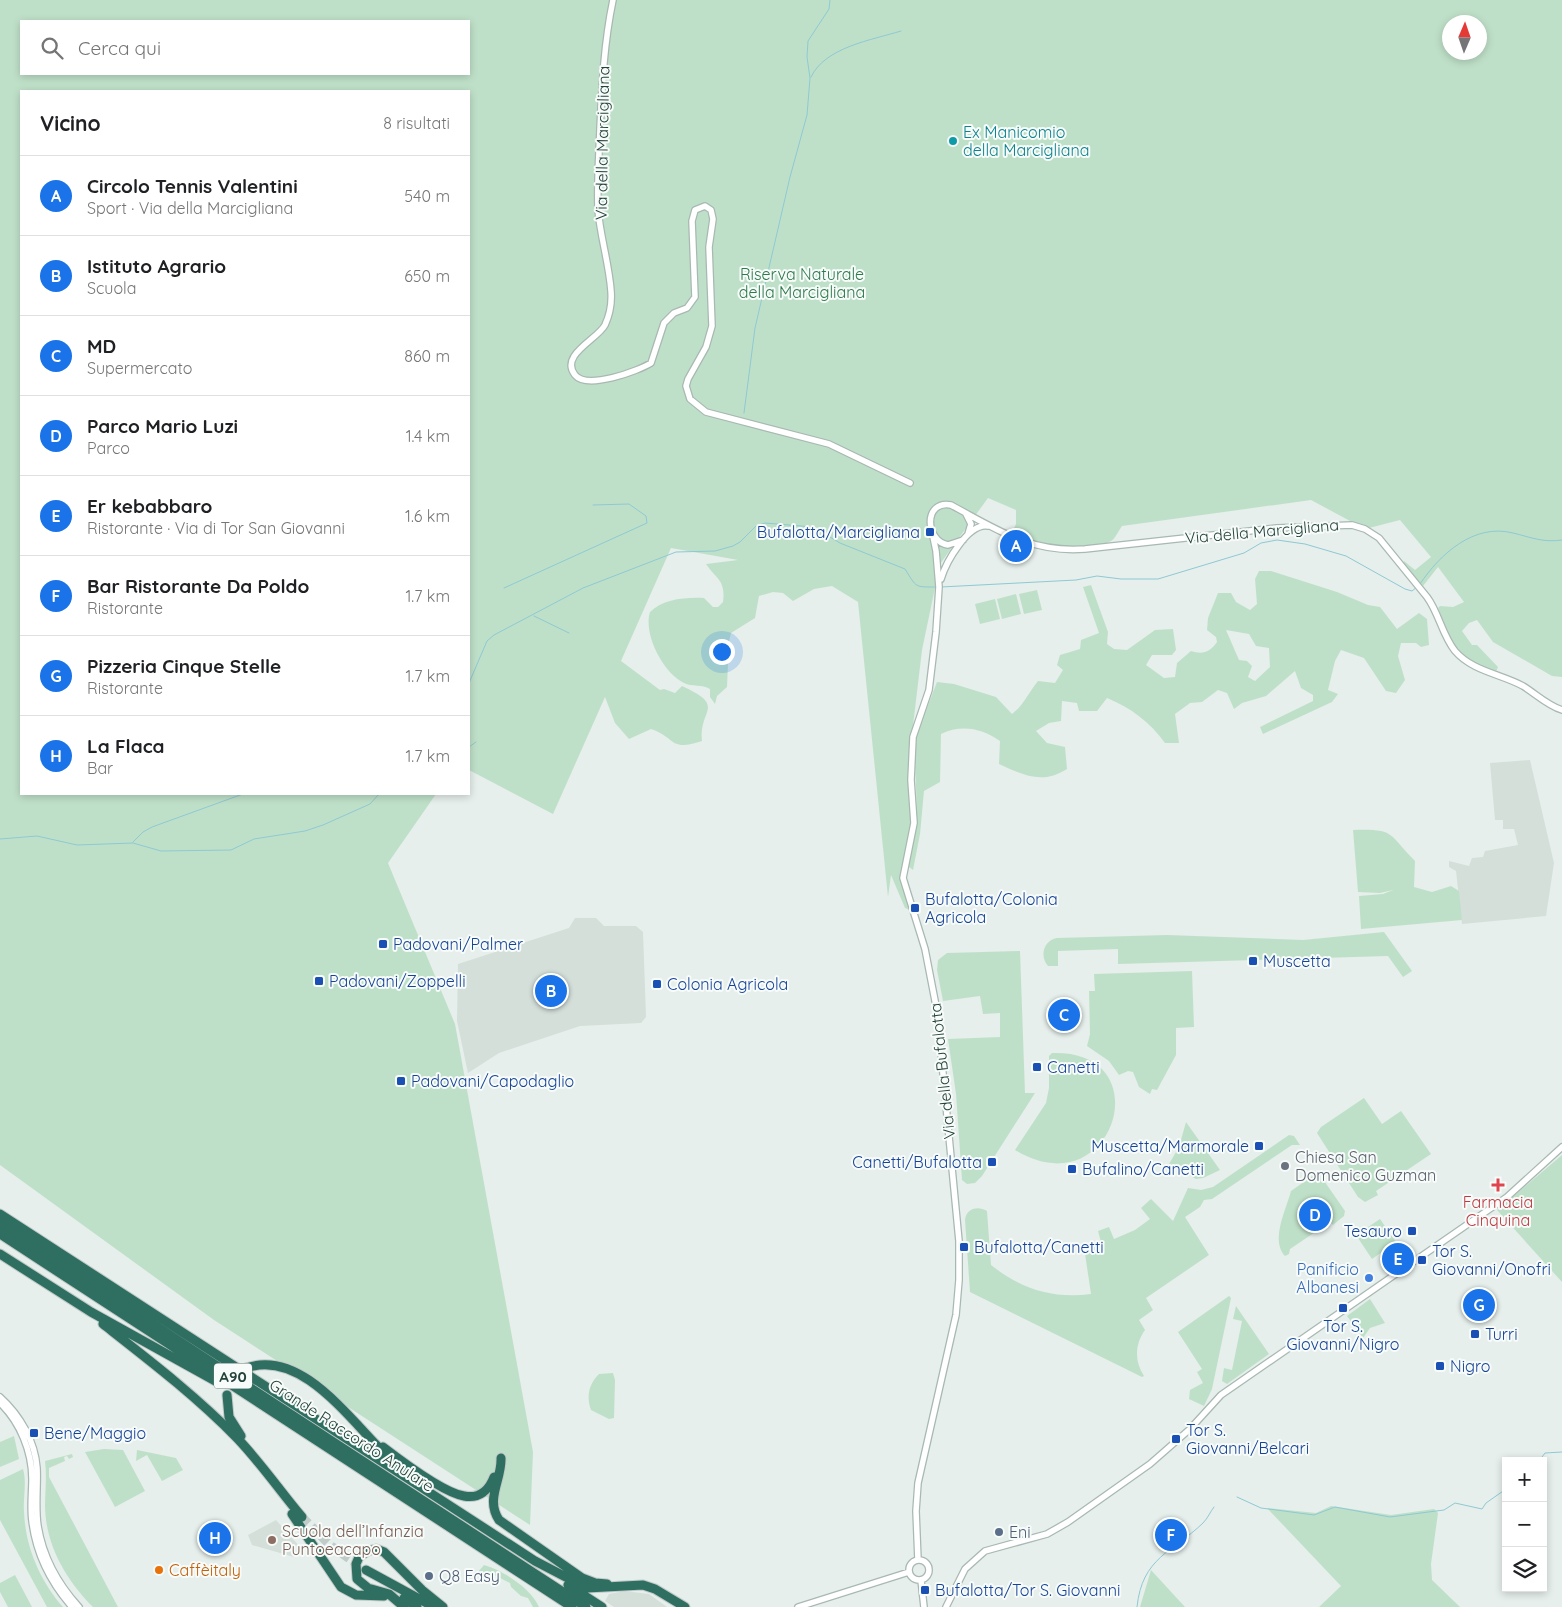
<!DOCTYPE html>
<html lang="it">
<head>
<meta charset="utf-8">
<style>
  body { margin:0; font-family:Quicksand,sans-serif; background:#f2f2f2; color:#202124 }
  .controls { position:absolute; right:15px; bottom:15px; display:grid; overflow:hidden; border-radius:0px; box-shadow:0 2px 8px #0003 }
  .controls button { width:45px; height:45px; display:grid; place-items:center; padding:0; border:0; border-bottom:1px solid #e0e0e0; background:#fff; color:#202124; font:25px sans-serif }
  .compass { position:absolute; left:1442px; top:15px; width:45px; height:45px; border-radius:50%; background:#fff; box-shadow:0 2px 8px #0003; rotate:2deg }
  .you { position:absolute; left:721px; top:651px; width:18px; height:18px; margin:-12px; border:4px solid #fff; border-radius:50%; background:#1a73e8; box-shadow:0 0 0 8px #1a73e833 }
  .badge { display:grid; place-items:center; width:32px; height:32px; border-radius:50%; background:#1a73e8; color:#fff; font-size:16px; font-weight:700 }
  .pin { position:absolute; translate:-50% -50%; border:2px solid #fff; box-shadow:0 1px 5px #0006 }
  .list { margin:0; padding:0; list-style:none }
  h2 { display:flex; justify-content:space-between; align-items:center; height:65px; margin:0; padding:0 20px; font-size:21px }
  h2 small { font-size:16px; font-weight:400; color:#757577 }
  .list li { display:grid; grid-template-columns:32px 1fr auto; gap:15px; align-items:center; box-sizing:border-box; height:80px; padding:0 20px; border-top:1px solid #e0e0e0 }
  .list b { display:block; font-size:19px; white-space:nowrap }
  .list p { margin:0; font-size:16px; white-space:nowrap; color:#757577 }
  .list em { font-size:16px; font-style:normal; color:#757577 }
  .icon { flex:none; width:28px; height:28px; fill:none; stroke:currentColor; stroke-width:2; stroke-linecap:round; stroke-linejoin:round }
  .map { position:relative; flex:none; width:1562px; height:1607px; overflow:hidden }
  .search { position:absolute; background:#fff; box-shadow:0 2px 8px #0003; left:20px; top:20px; width:450px; height:55px; display:flex; align-items:center; gap:12px; box-sizing:border-box; padding:0 18px; border-radius:0px; color:#757577; font-size:19px }
  .panel { position:absolute; background:#fff; box-shadow:0 2px 8px #0003; left:20px; top:90px; width:450px; height:705px; border-radius:0px }
  .map>svg:first-child { display:block }
</style>
</head>
<body>
<div class="map">
<svg width="1562" height="1607" viewBox="0 0 1562 1607">
  <rect width="100%" height="100%" fill="#e6efeb"/>
  <path fill="#d4dfda" d="M1530,760L1554,863L1546,916L1462,924L1456,871L1449,867V861L1469,866L1472,858L1483,857L1485,851L1518,845L1514,829H1503V820H1495L1490,763Z
    M575,918H596L604,926H636L643,932L646,1017L641,1023L580,1026L499,1053L468,1073L457,1021L458,964L569,928Z
    M276,1520L301,1548L299,1556L294,1557L252,1545L248,1535Z
    M624,1591L649,1594L667,1607H614L605,1601L609,1594Z"/>
  <path fill="#bfe0c8" fill-rule="evenodd" d="M0,0H1562V677L1552,676L1493,642L1477,620L1469,623L1462,631L1472,645H1477L1498,667L1496,672C1455,656 1454,647 1438,608L1440,606L1453,607L1464,602L1438,567L1423,586L1403,564L1404,561L1415,570L1431,557L1400,520L1365,529L1311,500L1122,526C1119,530 1115,539 1111,541C1089,553 1034,544 1012,533L1016,524V510L988,498L940,564L922,650L909,759L913,823L902,876L910,910L905,908L891,875L888,897L858,602L832,586L814,589L793,601L783,593L773,592L759,596L755,618L731,633L729,641L727,687L717,696L715,704L710,697V689C702,684 692,687 684,683C663,673 643,634 650,612C663,599 685,597 704,598L713,607H718L723,602C726,580 716,579 706,564L738,560L671,548L621,661L660,690L664,689L675,693L682,686C728,707 698,709 702,741C669,752 677,738 651,729L629,739L615,723L605,697L553,814L469,770V91H21V794H436L388,863L455,1024L533,1452L530,1525L214,1320L0,1165ZM21,21H469V74H21ZM1450,22H1480V52H1450Z
    M1259,571H1271L1337,592L1368,605L1380,607L1397,629L1419,613L1427,619L1429,645L1421,647L1416,643H1401L1398,656L1405,680L1396,693L1386,691L1364,658L1341,650L1335,661L1328,690L1338,694L1332,702L1263,734L1260,727L1313,701V695L1301,688L1295,671L1266,696L1242,703L1234,709L1227,693L1218,690L1202,702L1190,703L1175,714L1179,743H1165C1150,722 1131,708 1107,698L1097,711H1079L1077,703L1062,701L1061,721L1049,723L1036,731L1047,743L1065,747L1067,769C1042,785 1023,775 999,764L1000,741C982,728 961,724 941,734L940,782L924,791L920,834L913,870L908,866L917,813L915,762L916,736L937,682L954,684L996,697L1012,714C1023,706 1029,692 1038,681L1055,683L1063,670L1057,665L1060,655L1080,649L1081,640L1099,633L1083,587L1091,585L1108,632L1107,644L1114,649L1127,650L1155,630L1173,629L1176,650L1172,655H1152L1146,665L1164,678L1175,677L1177,663L1191,651C1203,655 1210,652 1217,642L1216,637L1207,630L1208,618L1218,593H1231L1236,602L1250,610L1257,604L1255,579ZM1226,630L1249,634L1256,646L1269,648L1270,667L1255,681L1248,677L1252,666L1247,661L1239,660Z
    M1037,590L1042,610L1024,614L1019,594Z
    M1016,594L1021,614L1002,619L997,599Z
    M995,599L1000,619L980,624L975,604Z
    M1353,830C1396,829 1387,833 1415,861L1414,887L1432,892L1451,886L1459,891L1462,920L1361,929L1359,896L1383,894L1393,890L1380,893L1358,892Z
    M1384,932L1412,971L1403,977L1388,956L1118,964V949L1058,951V966H1048C1039,956 1044,940 1057,938L1167,935L1303,940Z
    M1020,951L1025,1093H1035L982,1176L975,1183L967,1184L962,1180L956,1094L948,1039L1000,1037V1013L983,1014L980,996L943,1001L937,970L938,960L947,953Z
    M1192,971L1194,1027L1176,1028V1055L1157,1090L1152,1089L1150,1094L1139,1087L1133,1072L1128,1071L1119,1075L1109,1061L1087,1046L1090,1034L1089,991H1095L1094,974Z
    M1052,1053C1163,1049 1113,1210 1015,1150L1046,1103L1049,1088V1056Z
    M1364,1098L1382,1124L1401,1111L1431,1154L1376,1191L1378,1195L1365,1202L1358,1197L1317,1133L1321,1127Z
    M1186,1122L1220,1170L1203,1178L1196,1179L1169,1164L1179,1147Z
    M1289,1135L1294,1136L1300,1145H1292L1212,1199L1204,1200L1200,1207L1185,1217L1209,1255L1146,1298L1153,1310L1139,1320L1145,1330C1135,1344 1134,1361 1144,1376L1142,1377L970,1292L965,1220C966,1209 977,1205 987,1211L991,1265C1021,1289 1053,1299 1091,1294L1084,1247L1101,1242L1098,1231L1109,1227L1114,1239L1135,1230L1150,1219L1141,1208L1151,1199L1173,1221L1188,1188L1201,1190L1213,1187Z
    M1562,1155V1282L1497,1210Z
    M1318,1172L1345,1211L1344,1216L1333,1225L1330,1222L1290,1249L1289,1254L1285,1256C1270,1240 1286,1210 1291,1191Z
    M1380,1219L1396,1242L1372,1259L1356,1235Z
    M1229,1296L1231,1298L1212,1389L1204,1406L1189,1399L1190,1390L1203,1383L1197,1372L1202,1369L1178,1332Z
    M1370,1299L1385,1323L1370,1328L1363,1338L1347,1316Z
    M1236,1306L1269,1354L1227,1384L1222,1381L1224,1368L1232,1370L1242,1321L1233,1319Z
    M613,1373L615,1380L614,1418L609,1419L591,1410C586,1396 589,1384 599,1374Z
    M14,1436L19,1459L0,1467V1442Z
    M104,1449L123,1450L145,1491L115,1507L85,1452Z
    M137,1450L176,1458L183,1470L162,1481L147,1455L136,1461Z
    M72,1454L73,1457L69,1459L67,1456L64,1457L65,1461L49,1468V1477L118,1607H93C66,1580 46,1546 45,1507C45,1492 47,1477 45,1461Z
    M23,1469C27,1482 23,1498 24,1511C25,1546 40,1581 63,1607H47L0,1520V1480Z
    M1331,1506L1391,1515L1434,1509L1438,1513L1431,1564L1432,1580L1460,1607H1319L1341,1586L1267,1508L1316,1513Z
    M484,1565C502,1570 531,1588 539,1607H533L528,1598L521,1596L511,1587L510,1583L488,1572L480,1578L478,1572Z
    M1151,1570L1185,1607H1140Z
    M15,1575L32,1607H8L0,1592V1583Z"/>
  <g fill="none" stroke-linecap="round" stroke-linejoin="round">
    <path stroke="#8ec9d4" stroke-width="1" d="M811,77C825,47 872,40 901,31
      M744,413L755,328L790,177L807,115L810,78L807,57L808,41L829,9L830,0
      M1420,584C1440,554 1474,523 1513,533C1530,537 1543,543 1562,540
      M941,587L1076,580L1097,576L1121,579H1158L1244,553L1261,543L1277,540L1305,544L1346,556L1405,589L1412,591L1417,587
      M504,588L647,523L646,516L629,504L593,505
      M534,616L569,633
      M469,683L487,641L494,635L583,588L676,552L715,551L733,546L740,542L756,526L765,523L813,527L840,543L905,569C917,588 914,587 937,587
      M469,747L476,742
      M0,839L37,836L77,845L133,843L161,851L231,850L254,839L305,831L323,825L370,804L379,794
      M133,842L143,832L152,827L243,794
      M1539,1461L1545,1453L1562,1452
      M1237,1497L1261,1508L1314,1515L1335,1507L1390,1517L1444,1510L1455,1503L1482,1509L1486,1503L1506,1489
      M1137,1607C1142,1557 1173,1552 1203,1523C1208,1518 1210,1512 1214,1507"/>
    <path stroke="#bfccc8" stroke-width="9" stroke-dasharray="9 4.5" stroke-linecap="butt" d="M302,1517L331,1546L366,1570"/>
    <defs>
      <path id="minor" d="M613,0C604,43 602,85 600,129C599,155 597,182 598,209C600,236 609,263 611,291C612,303 610,314 605,325C598,339 559,355 575,375C587,390 638,371 651,363L664,323L674,313L687,308L695,297L692,221L695,210L705,206L711,210L713,219L709,247L712,326L706,347L688,379L686,386L690,399L706,412L829,444L910,483
        M966,514L971,524L968,534
        M963,540L948,545C925,541 923,500 951,505C998,530 1030,553 1085,549L1277,528L1352,525L1365,529L1379,538L1427,597C1439,613 1442,635 1455,651C1472,671 1501,674 1523,686C1536,694 1547,705 1562,710
        M941,579C946,562 968,523 988,526
        M0,1397C20,1415 35,1441 37,1468C38,1487 35,1506 38,1526C43,1557 58,1584 79,1607
        M0,1403C20,1422 32,1452 32,1479C32,1493 30,1507 32,1521C36,1554 51,1583 72,1607
        M918,1560L916,1511L918,1483L956,1315L959,1280V1241L937,1011L925,949L903,878L914,823L911,780L913,737L929,690L936,632L939,587L936,551L932,532
        M909 1570a10 10 0 1 1 20 0a10 10 0 1 1-20 0Z
        M921,1580L924,1607
        M798,1607L909,1572
        M946,1607L965,1569L985,1551L1047,1534L1068,1522L1150,1464L1190,1429L1221,1395L1507,1197L1562,1147"/>
      <path id="highway" d="M0,1214L535,1561L587,1588L643,1585L655,1589L685,1607
        M0,1224L586,1607
        M0,1234L572,1607
        M0,1254L91,1312L219,1383
        M103,1324C149,1360 196,1396 237,1438C261,1463 280,1491 302,1517
        M246,1368C309,1346 361,1439 404,1471
        M227,1395L229,1417L241,1436
        M383,1447C400,1460 444,1493 464,1496C479,1499 489,1490 494,1477
        M501,1458C502,1480 485,1499 499,1520L582,1578L595,1583L607,1584
        M292,1514L341,1587L356,1595L384,1596
        M366,1570L434,1607
        M568,1585L602,1607
        M404,1598L417,1607
        M404,1607L389,1594L368,1588L357,1579L356,1564L359,1557L368,1551L376,1549L384,1552L422,1590L443,1607"/>
    </defs>
    <use href="#minor" stroke="#a8b8b2" stroke-width="8"/>
    <use href="#highway" stroke="#c2cac8" stroke-width="11"/>
    <use href="#minor" stroke="#fff" stroke-width="5.5"/>
    <use href="#highway" stroke="#2f6f62" stroke-width="9"/>
  </g>
  <circle fill="#0f9aa8" stroke="#f7fbf9" stroke-width="2" cx="953" cy="141" r="5"/>
  <g fill="#1a4fb4" stroke="#f7fbf9" stroke-width="2">
    <rect x="925" y="527" width="10" height="10" rx="2.5"/>
    <rect x="910" y="903" width="10" height="10" rx="2.5"/>
    <rect x="378" y="939" width="10" height="10" rx="2.5"/>
    <rect x="1248" y="956" width="10" height="10" rx="2.5"/>
    <rect x="314" y="976" width="10" height="10" rx="2.5"/>
    <rect x="652" y="979" width="10" height="10" rx="2.5"/>
    <rect x="1032" y="1062" width="10" height="10" rx="2.5"/>
    <rect x="396" y="1076" width="10" height="10" rx="2.5"/>
    <rect x="1254" y="1141" width="10" height="10" rx="2.5"/>
    <rect x="987" y="1157" width="10" height="10" rx="2.5"/>
    <rect x="1067" y="1164" width="10" height="10" rx="2.5"/>
    <rect x="1407" y="1226" width="10" height="10" rx="2.5"/>
    <rect x="959" y="1242" width="10" height="10" rx="2.5"/>
    <rect x="1417" y="1255" width="10" height="10" rx="2.5"/>
    <rect x="1338" y="1303" width="10" height="10" rx="2.5"/>
    <rect x="1470" y="1329" width="10" height="10" rx="2.5"/>
    <rect x="1435" y="1361" width="10" height="10" rx="2.5"/>
    <rect x="29" y="1428" width="10" height="10" rx="2.5"/>
    <rect x="1171" y="1434" width="10" height="10" rx="2.5"/>
    <rect x="920" y="1585" width="10" height="10" rx="2.5"/>
  </g>
  <circle fill="#6b7280" stroke="#f7fbf9" stroke-width="2" cx="1285" cy="1166" r="5"/>
  <path fill="#e0444e" stroke="#f7fbf9" stroke-width="2" d="M1495.5 1177.5h5v5h5v5h-5v5h-5v-5h-5v-5h5z"/>
  <circle fill="#3f7fe0" stroke="#f7fbf9" stroke-width="2" cx="1369" cy="1278" r="5"/>
  <g fill="#5c6f8a" stroke="#f7fbf9" stroke-width="2">
    <circle cx="999" cy="1532" r="5"/>
    <circle cx="429" cy="1576" r="5"/>
  </g>
  <circle fill="#8d6e63" stroke="#f7fbf9" stroke-width="2" cx="272" cy="1540" r="5"/>
  <circle fill="#e8710a" stroke="#f7fbf9" stroke-width="2" cx="159" cy="1570" r="5"/>
  <g text-anchor="middle" dominant-baseline="central" stroke-width="4" stroke-linejoin="round" paint-order="stroke">
    <rect fill="#f7fbf9" stroke="#637a73" stroke-width="1" x="214" y="1363.5" width="38" height="25" rx="4"/>
    <g font-size="15" font-weight="bold" fill="#24423a">
      <text x="233" y="1376">A90</text>
    </g>
    <g font-size="16" fill="#0d838f" stroke="#f7fbf9" text-anchor="start">
      <text x="963" y="132">Ex Manicomio<tspan x="963" dy="18">della Marcigliana</tspan></text>
    </g>
    <g font-size="16" fill="#24423a" stroke="#f7fbf9">
      <text transform="translate(602 143) rotate(-89)">Via della Marcigliana</text>
      <text transform="translate(1262 531) rotate(-5)">Via della Marcigliana</text>
      <text transform="translate(942 1071) rotate(-96)">Via della Bufalotta</text>
      <text transform="translate(352 1435) rotate(33)">Grande Raccordo Anulare</text>
    </g>
    <g font-size="16" fill="#2d7a4b" stroke="#f7fbf9">
      <text x="802" y="274">Riserva Naturale<tspan x="802" dy="18">della Marcigliana</tspan></text>
    </g>
    <g font-size="16" fill="#164399" stroke="#f7fbf9" text-anchor="start">
      <text x="920" y="532" text-anchor="end">Bufalotta/Marcigliana</text>
      <text x="925" y="899">Bufalotta/Colonia<tspan x="925" dy="18">Agricola</tspan></text>
      <text x="393" y="944">Padovani/Palmer</text>
      <text x="1263" y="961">Muscetta</text>
      <text x="329" y="981">Padovani/Zoppelli</text>
      <text x="667" y="984">Colonia Agricola</text>
      <text x="1047" y="1067">Canetti</text>
      <text x="411" y="1081">Padovani/Capodaglio</text>
      <text x="1249" y="1146" text-anchor="end">Muscetta/Marmorale</text>
      <text x="982" y="1162" text-anchor="end">Canetti/Bufalotta</text>
      <text x="1082" y="1169">Bufalino/Canetti</text>
      <text x="1402" y="1231" text-anchor="end">Tesauro</text>
      <text x="974" y="1247">Bufalotta/Canetti</text>
      <text x="1432" y="1251">Tor S.<tspan x="1432" dy="18">Giovanni/Onofri</tspan></text>
      <text x="1343" y="1326" text-anchor="middle">Tor S.<tspan x="1343" dy="18">Giovanni/Nigro</tspan></text>
      <text x="1485" y="1334">Turri</text>
      <text x="1450" y="1366">Nigro</text>
      <text x="1186" y="1430">Tor S.<tspan x="1186" dy="18">Giovanni/Belcari</tspan></text>
      <text x="44" y="1433">Bene/Maggio</text>
      <text x="935" y="1590">Bufalotta/Tor S. Giovanni</text>
    </g>
    <g font-size="16" fill="#5b616d" stroke="#f7fbf9" text-anchor="start">
      <text x="1295" y="1157">Chiesa San<tspan x="1295" dy="18">Domenico Guzman</tspan></text>
    </g>
    <g font-size="16" fill="#be3a42" stroke="#f7fbf9">
      <text x="1498" y="1202">Farmacia<tspan x="1498" dy="18">Cinquina</tspan></text>
    </g>
    <g font-size="16" fill="#366cbe" stroke="#f7fbf9" text-anchor="end">
      <text x="1359" y="1269">Panificio<tspan x="1359" dy="18">Albanesi</tspan></text>
    </g>
    <g font-size="16" fill="#785e54" stroke="#f7fbf9" text-anchor="start">
      <text x="282" y="1531">Scuola dell’Infanzia<tspan x="282" dy="18">Puntoeacapo</tspan></text>
    </g>
    <g font-size="16" fill="#4e5e75" stroke="#f7fbf9" text-anchor="start">
      <text x="1009" y="1532">Eni</text>
      <text x="439" y="1576">Q8 Easy</text>
    </g>
    <g font-size="16" fill="#c56008" stroke="#f7fbf9" text-anchor="start">
      <text x="169" y="1570">Caffèitaly</text>
    </g>
  </g>
</svg>
<div class="controls">
<button>+</button>
<button>−</button>
<button><svg class="icon" aria-label="layers" viewBox="0 0 24 24"><path d="M12 4l9 5-9 5-9-5zM3 14l9 5 9-5"/></svg></button>
</div>
<svg class="compass" viewBox="-18 -18 36 36"><path d="M0-13l5 13h-10z" fill="#e53935"/><path d="M0 13l5-13h-10z" fill="#757577"/></svg>
<div class="you"></div>
<div class="pin badge" style="left:1016px;top:546px">A</div>
<div class="pin badge" style="left:551px;top:991px">B</div>
<div class="pin badge" style="left:1064px;top:1015px">C</div>
<div class="pin badge" style="left:1315px;top:1215px">D</div>
<div class="pin badge" style="left:1398px;top:1259px">E</div>
<div class="pin badge" style="left:1171px;top:1535px">F</div>
<div class="pin badge" style="left:1479px;top:1305px">G</div>
<div class="pin badge" style="left:215px;top:1538px">H</div>
<div class="search"><svg class="icon" aria-label="search" viewBox="0 0 24 24"><circle cx="10" cy="10" r="6"/><path d="M15 15l6 6"/></svg>Cerca qui</div>
<section class="panel">
<h2>Vicino<small>8 risultati</small></h2>
<ul class="list">
<li><span class="badge">A</span><div><b>Circolo Tennis Valentini</b><p>Sport · Via della Marcigliana</p></div><em>540 m</em></li>
<li><span class="badge">B</span><div><b>Istituto Agrario</b><p>Scuola</p></div><em>650 m</em></li>
<li><span class="badge">C</span><div><b>MD</b><p>Supermercato</p></div><em>860 m</em></li>
<li><span class="badge">D</span><div><b>Parco Mario Luzi</b><p>Parco</p></div><em>1.4 km</em></li>
<li><span class="badge">E</span><div><b>Er kebabbaro</b><p>Ristorante · Via di Tor San Giovanni</p></div><em>1.6 km</em></li>
<li><span class="badge">F</span><div><b>Bar Ristorante Da Poldo</b><p>Ristorante</p></div><em>1.7 km</em></li>
<li><span class="badge">G</span><div><b>Pizzeria Cinque Stelle</b><p>Ristorante</p></div><em>1.7 km</em></li>
<li><span class="badge">H</span><div><b>La Flaca</b><p>Bar</p></div><em>1.7 km</em></li>
</ul>
</section>
</div>
</body>
</html>
